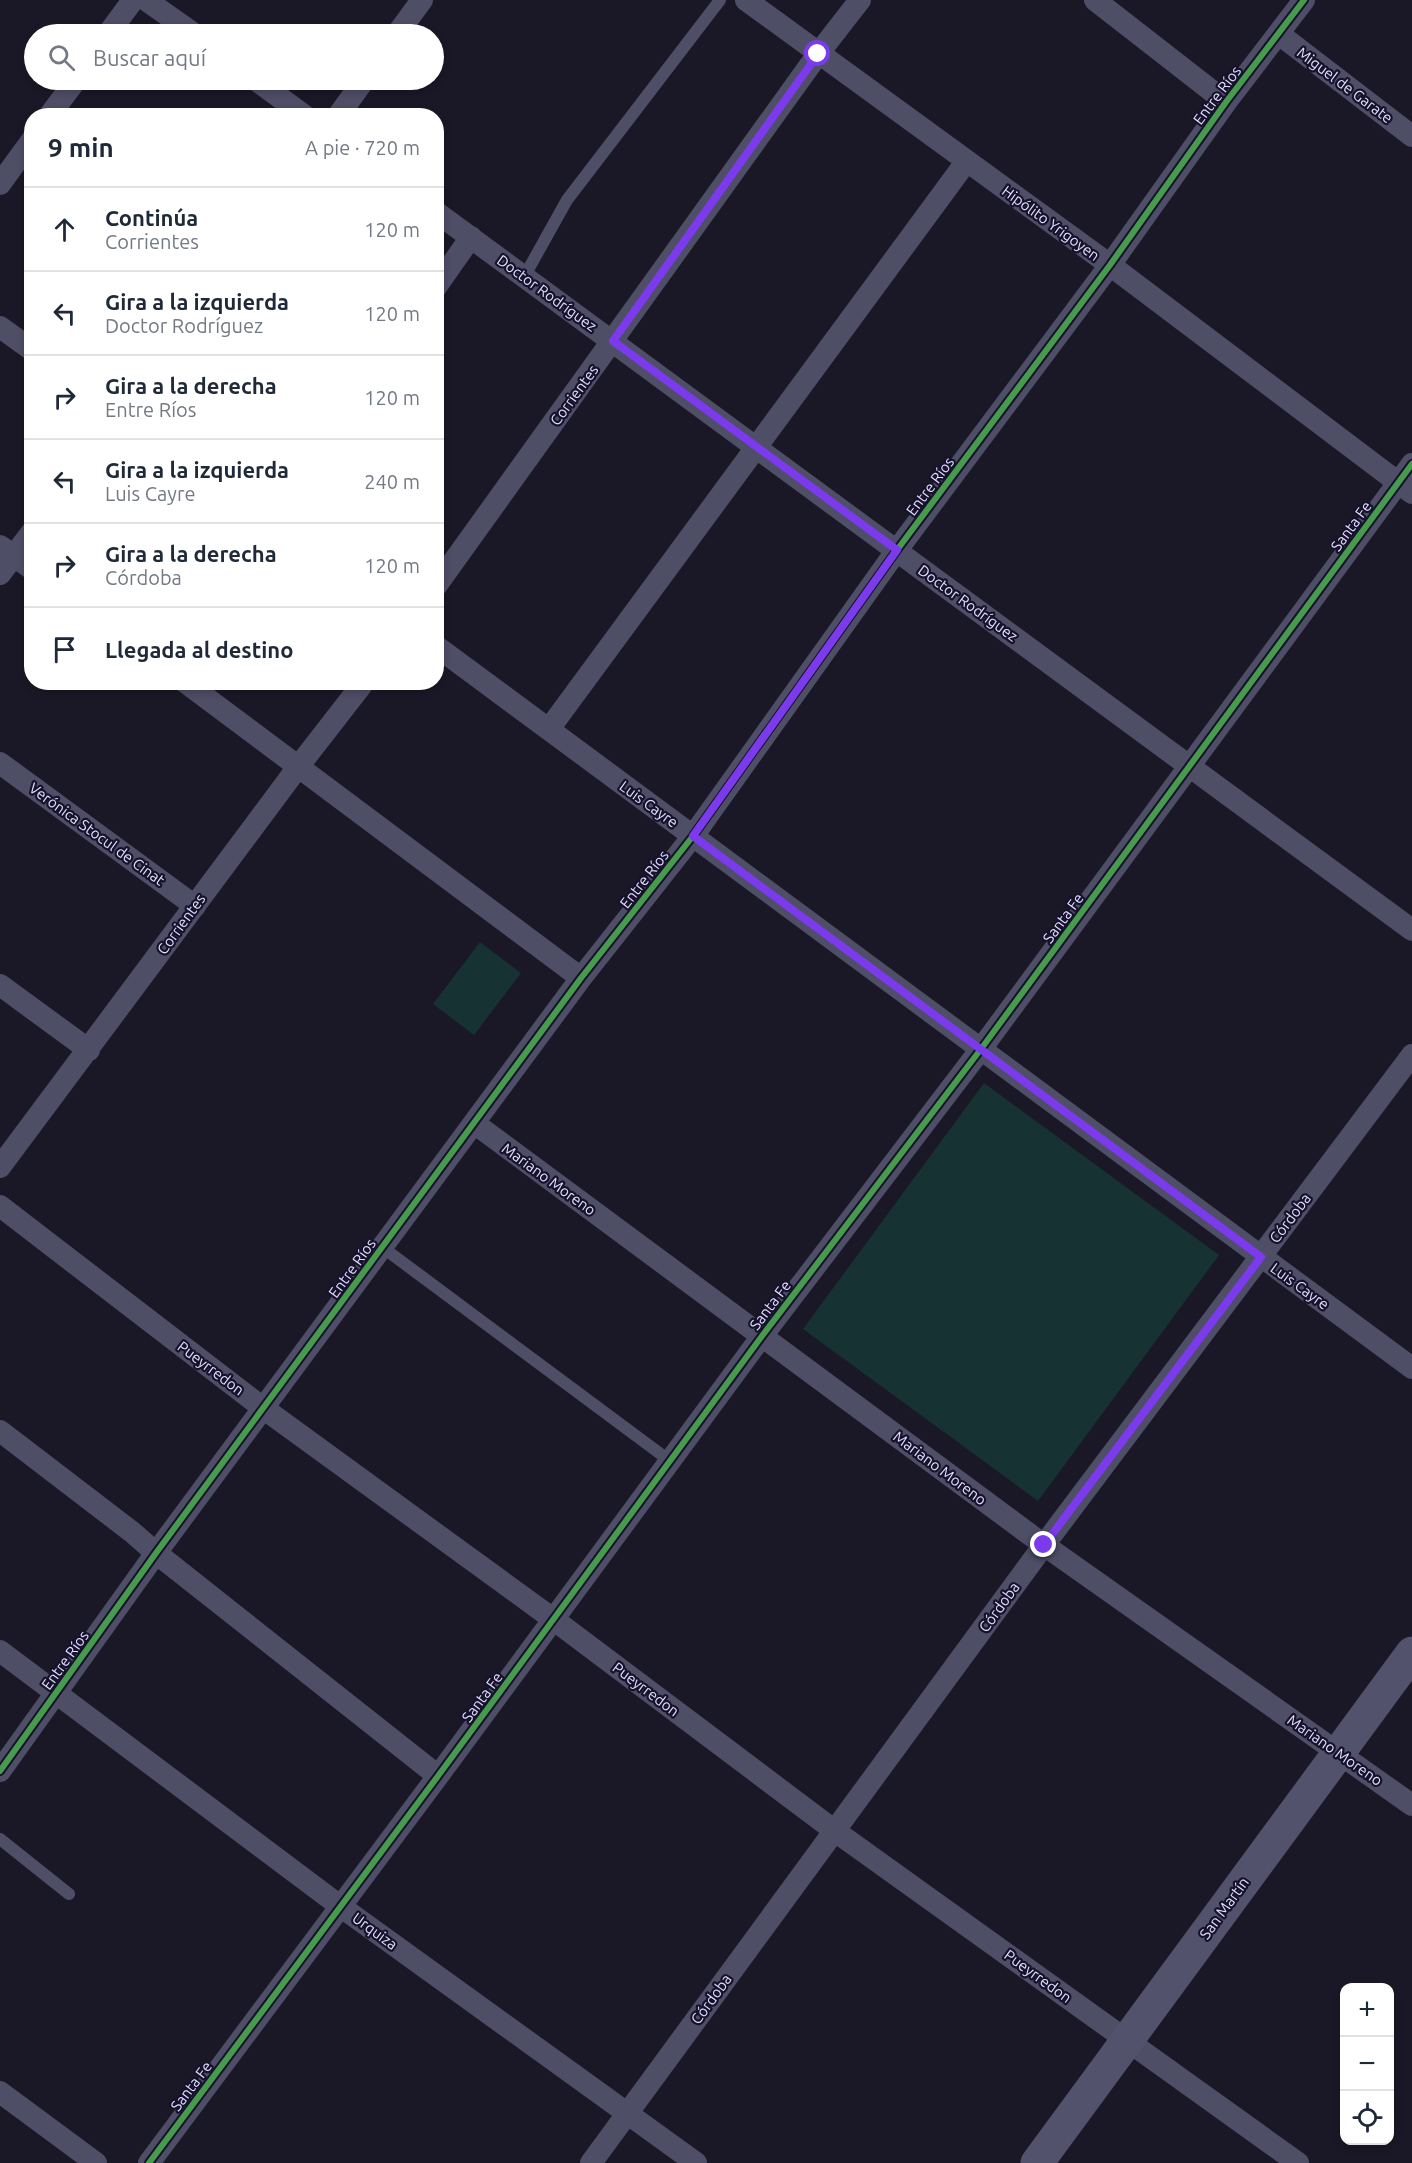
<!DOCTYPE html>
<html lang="es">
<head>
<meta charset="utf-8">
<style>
  body { margin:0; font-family:Ubuntu,sans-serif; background:#f6f6f7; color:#1f2937 }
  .controls { position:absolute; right:18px; bottom:18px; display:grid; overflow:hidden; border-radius:12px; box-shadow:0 3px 9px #0003 }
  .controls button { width:54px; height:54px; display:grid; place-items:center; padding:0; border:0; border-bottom:2px solid #e0e1e3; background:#fff; color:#1f2937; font:30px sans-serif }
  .stop { position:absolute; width:18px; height:18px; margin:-14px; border:4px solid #7c3aed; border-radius:50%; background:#fff }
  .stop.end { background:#7c3aed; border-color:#fff; box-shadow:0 2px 6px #0008 }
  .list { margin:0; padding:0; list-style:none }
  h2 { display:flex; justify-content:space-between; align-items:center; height:78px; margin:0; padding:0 24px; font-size:26px }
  h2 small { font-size:20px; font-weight:400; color:#747a83 }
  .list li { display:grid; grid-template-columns:39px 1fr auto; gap:18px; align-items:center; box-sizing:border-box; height:84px; padding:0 24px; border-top:2px solid #e0e1e3 }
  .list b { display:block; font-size:22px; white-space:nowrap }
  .list p { margin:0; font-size:20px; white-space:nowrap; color:#747a83 }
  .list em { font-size:20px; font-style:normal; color:#747a83 }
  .icon { flex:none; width:33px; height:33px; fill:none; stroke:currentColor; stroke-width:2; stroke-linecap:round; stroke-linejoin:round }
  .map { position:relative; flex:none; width:1412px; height:2163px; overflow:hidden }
  .search { position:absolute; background:#fff; box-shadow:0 3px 9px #0003; left:24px; top:24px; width:420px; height:66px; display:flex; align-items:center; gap:15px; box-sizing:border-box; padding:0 21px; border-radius:33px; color:#747a83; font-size:22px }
  .panel { position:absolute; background:#fff; box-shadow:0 3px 9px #0003; left:24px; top:108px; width:420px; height:582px; border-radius:24px }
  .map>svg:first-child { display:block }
</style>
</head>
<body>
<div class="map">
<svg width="1412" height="2163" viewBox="0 0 1412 2163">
  <rect width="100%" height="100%" fill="#1a1826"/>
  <path fill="#173233" d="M480,942L521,973L474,1035L433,1004Z
    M984,1083L1219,1255L1038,1501L803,1329Z"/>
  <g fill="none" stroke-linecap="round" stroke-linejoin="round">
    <path stroke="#4f4e67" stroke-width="12" d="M524,277L567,200L720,0
      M382,1247L670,1461
      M0,1839L69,1894"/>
    <path stroke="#4f4e67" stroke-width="22" d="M146,0L194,34
      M746,0L1110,265L1412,493
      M1095,0L1226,102
      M108,34L133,0
      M397,34L422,0
      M1279,34L1412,136
      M256,80L305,116
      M49,116L76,80
      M338,116L364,80
      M0,184L32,140
      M436,212L1412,930
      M436,287L471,237
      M0,327L32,350
      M0,546L32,569
      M0,574L32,532
      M436,586L818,54L860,0
      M436,646L1412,1368
      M185,682L581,978
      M549,729L966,162
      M0,763L195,906
      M0,985L89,1050
      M474,1123L1044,1545L1412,1805
      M0,1167L298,767L364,682
      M0,1206L263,1408L553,1619L835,1831L1298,2163
      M0,1431L132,1532L156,1553L438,1776
      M0,1651L340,1906L696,2163
      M0,1771L156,1553L581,978L693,836L897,550L1110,265L1226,102L1304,0
      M0,2092L96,2163
      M149,2163L438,1776L762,1336L981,1049L1412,464
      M591,2163L1044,1545L1412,1055"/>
    <path stroke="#53526c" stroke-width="33" d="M1037,2163L1412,1653"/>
    <defs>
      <path id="cycleway" d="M0,1771L156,1553L581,978L693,836L897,550L1110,265L1226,102L1304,0
        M149,2163L438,1776L762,1336L981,1049L1412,464"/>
    </defs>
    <use href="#cycleway" stroke="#17122c" stroke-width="10"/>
    <use href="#cycleway" stroke="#469c4c" stroke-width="6"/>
  </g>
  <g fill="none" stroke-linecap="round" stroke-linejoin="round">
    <path stroke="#7c3aed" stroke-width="8" d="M818,54L613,341L897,550L693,836L1261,1257L1044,1545"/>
  </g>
  <g text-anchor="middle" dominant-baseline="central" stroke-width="4.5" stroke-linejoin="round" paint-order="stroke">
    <g font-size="15" fill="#e2defe" stroke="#17122c">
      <text transform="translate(1345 85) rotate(37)">Miguel de Garate</text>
      <text transform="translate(1217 95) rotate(-53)">Entre Ríos</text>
      <text transform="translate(1051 223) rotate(36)">Hipólito Yrigoyen</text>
      <text transform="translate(547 293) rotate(36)">Doctor Rodríguez</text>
      <text transform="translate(574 395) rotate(-54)">Corrientes</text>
      <text transform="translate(930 486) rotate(-53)">Entre Ríos</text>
      <text transform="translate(1351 526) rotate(-54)">Santa Fe</text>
      <text transform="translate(968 603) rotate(36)">Doctor Rodríguez</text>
      <text transform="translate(649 804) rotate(36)">Luis Cayre</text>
      <text transform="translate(97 834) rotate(36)">Verónica Stocul de Cinat</text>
      <text transform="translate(644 879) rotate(-52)">Entre Ríos</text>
      <text transform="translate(1063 918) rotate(-54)">Santa Fe</text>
      <text transform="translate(181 924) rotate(-54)">Corrientes</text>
      <text transform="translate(549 1179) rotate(36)">Mariano Moreno</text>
      <text transform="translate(1290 1218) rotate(-53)">Córdoba</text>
      <text transform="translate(352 1268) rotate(-54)">Entre Ríos</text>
      <text transform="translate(1300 1286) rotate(36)">Luis Cayre</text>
      <text transform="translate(770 1305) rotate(-53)">Santa Fe</text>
      <text transform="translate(211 1368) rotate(37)">Pueyrredon</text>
      <text transform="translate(940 1468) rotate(37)">Mariano Moreno</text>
      <text transform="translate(999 1607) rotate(-54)">Córdoba</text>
      <text transform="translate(65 1660) rotate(-54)">Entre Ríos</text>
      <text transform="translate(646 1689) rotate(37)">Pueyrredon</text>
      <text transform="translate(482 1697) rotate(-54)">Santa Fe</text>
      <text transform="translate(1335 1750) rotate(35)">Mariano Moreno</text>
      <text transform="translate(1224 1908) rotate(-54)">San Martín</text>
      <text transform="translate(375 1931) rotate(36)">Urquiza</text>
      <text transform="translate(1038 1976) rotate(36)">Pueyrredon</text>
      <text transform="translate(711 1999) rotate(-54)">Córdoba</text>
      <text transform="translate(191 2086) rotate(-53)">Santa Fe</text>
    </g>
  </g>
</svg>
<div class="controls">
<button>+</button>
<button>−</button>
<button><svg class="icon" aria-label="locate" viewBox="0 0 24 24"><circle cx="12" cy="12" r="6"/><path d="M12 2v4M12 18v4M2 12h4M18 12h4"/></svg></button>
</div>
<div class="stop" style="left:818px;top:54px"></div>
<div class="stop end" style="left:1044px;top:1545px"></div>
<div class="search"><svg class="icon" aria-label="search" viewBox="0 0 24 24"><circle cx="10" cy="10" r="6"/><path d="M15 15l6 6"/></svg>Buscar aquí</div>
<section class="panel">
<h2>9 min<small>A pie · 720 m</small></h2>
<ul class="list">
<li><svg class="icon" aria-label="ahead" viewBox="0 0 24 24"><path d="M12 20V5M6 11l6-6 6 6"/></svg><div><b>Continúa</b><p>Corrientes</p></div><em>120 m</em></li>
<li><svg class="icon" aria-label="left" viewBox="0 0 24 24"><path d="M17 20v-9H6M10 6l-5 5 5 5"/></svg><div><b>Gira a la izquierda</b><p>Doctor Rodríguez</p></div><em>120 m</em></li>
<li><svg class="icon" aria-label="right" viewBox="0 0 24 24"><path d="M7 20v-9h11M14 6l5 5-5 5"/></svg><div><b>Gira a la derecha</b><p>Entre Ríos</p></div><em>120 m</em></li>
<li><svg class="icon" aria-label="left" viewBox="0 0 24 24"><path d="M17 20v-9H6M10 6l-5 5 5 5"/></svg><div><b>Gira a la izquierda</b><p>Luis Cayre</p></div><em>240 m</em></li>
<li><svg class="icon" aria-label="right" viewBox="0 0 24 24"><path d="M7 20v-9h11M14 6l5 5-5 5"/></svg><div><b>Gira a la derecha</b><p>Córdoba</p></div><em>120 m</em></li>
<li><svg class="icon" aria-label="arrive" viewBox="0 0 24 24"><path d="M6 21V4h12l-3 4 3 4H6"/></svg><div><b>Llegada al destino</b></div></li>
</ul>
</section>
</div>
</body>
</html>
